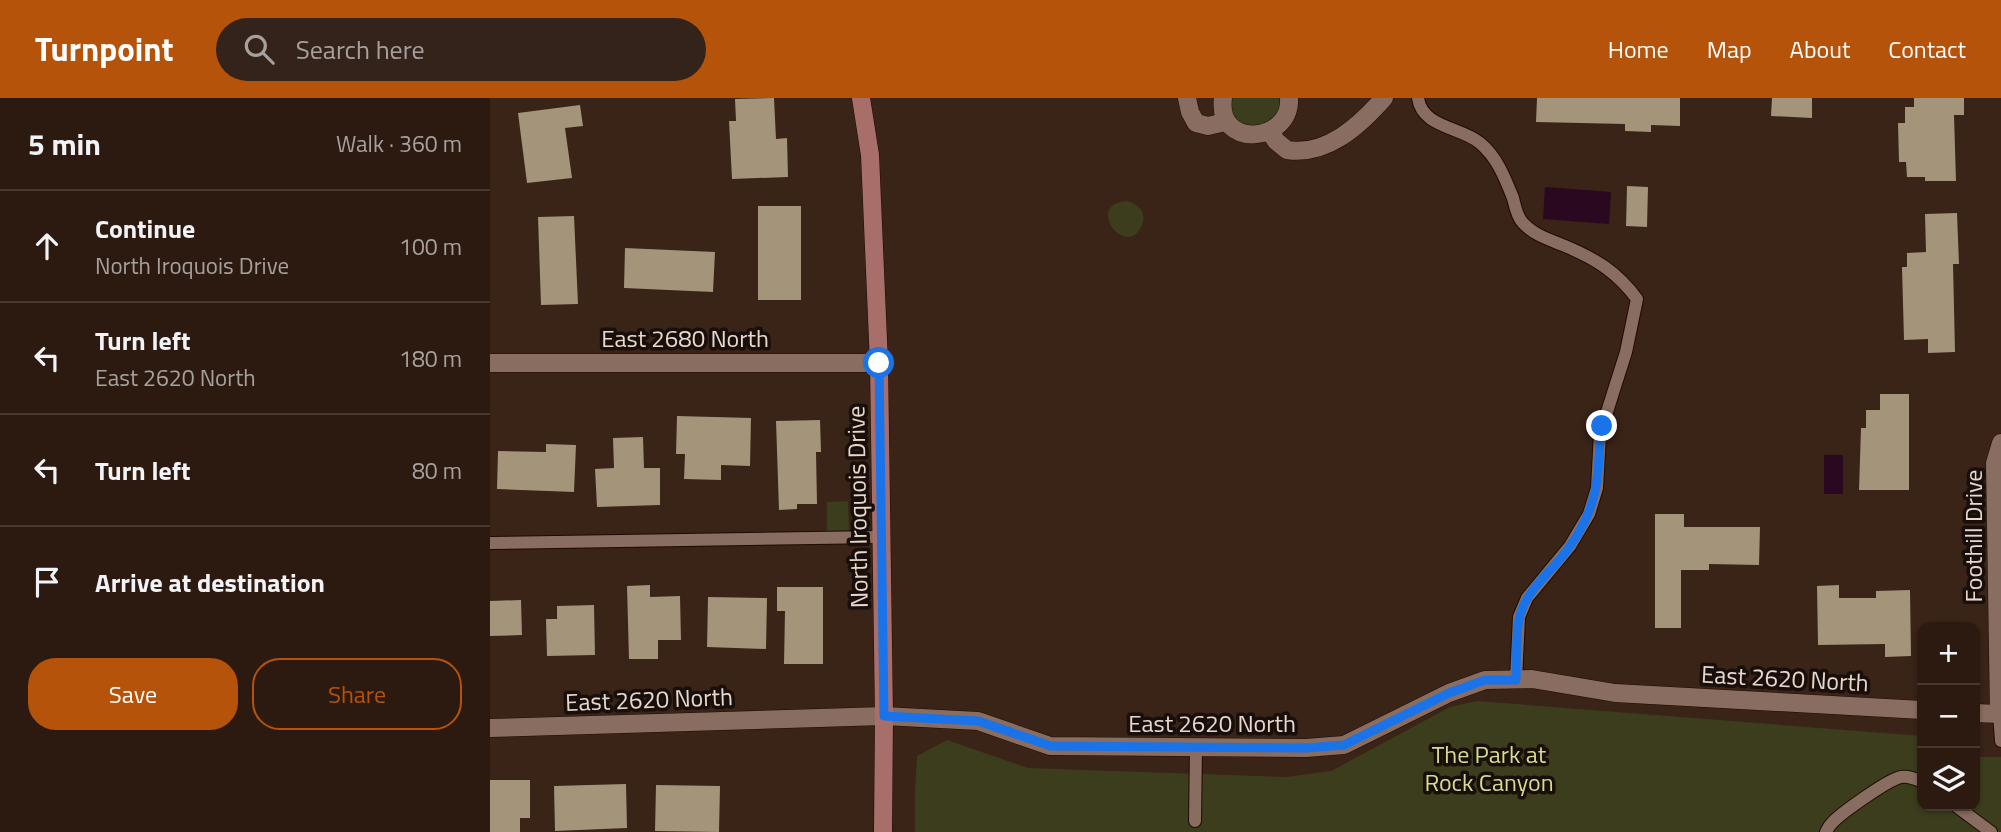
<!DOCTYPE html>
<html lang="en">
<head>
<meta charset="utf-8">
<style>
  body { margin:0; font-family:"Titillium Web",sans-serif; background:#34231a; color:#f1f3f6 }
  .controls { position:absolute; right:21px; bottom:21px; display:grid; overflow:hidden; border-radius:14px; box-shadow:0 2px 5px #0004 }
  .controls button { width:63px; height:63px; display:grid; place-items:center; padding:0; border:0; border-bottom:2px solid #483831; background:#2c1a11; color:#f1f3f6; font:35px sans-serif }
  .stop { position:absolute; width:21px; height:21px; margin:-16px; border:5px solid #1a73e8; border-radius:50%; background:#fff }
  .stop.end { background:#1a73e8; border-color:#fff; box-shadow:0 2px 7px #0008 }
  .list { margin:0; padding:0; list-style:none }
  h2 { display:flex; justify-content:space-between; align-items:center; height:91px; margin:0; padding:0 28px; font-size:30px }
  h2 small { font-size:23px; font-weight:400; color:#a6a19f }
  .list li { display:grid; grid-template-columns:46px 1fr auto; gap:21px; align-items:center; box-sizing:border-box; height:112px; padding:0 28px; border-top:2px solid #483831 }
  .list b { display:block; font-size:26px; white-space:nowrap }
  .list p { margin:0; font-size:23px; white-space:nowrap; color:#a6a19f }
  .list em { font-size:23px; font-style:normal; color:#a6a19f }
  .actions { display:flex; gap:14px; padding:21px 28px }
  .actions a { flex:1; padding:16px 0; border:2px solid #b45309; border-radius:28px; text-align:center; font-size:24px; color:#b45309 }
  .actions .main { background:#b45309; color:#fff }
  .icon { flex:none; width:38px; height:38px; fill:none; stroke:currentColor; stroke-width:2; stroke-linecap:round; stroke-linejoin:round }
  .map { position:relative; flex:none; width:1511px; height:734px; overflow:hidden }
  header { display:flex; align-items:center; gap:42px; box-sizing:border-box; height:98px; padding:0 35px; background:#b45309; color:#fff }
  header strong { font-size:33px }
  nav { display:flex; gap:38px; margin-inline-start:auto; font-size:24px }
  .search { width:490px; height:63px; background:#34231a; display:flex; align-items:center; gap:18px; box-sizing:border-box; padding:0 24px; border-radius:38px; color:#a6a19f; font-size:26px }
  main { display:flex }
  aside { flex:1; background:#2c1a11 }
  .map>svg:first-child { display:block }
</style>
</head>
<body>
<header>
<strong>Turnpoint</strong>
<div class="search"><svg class="icon" aria-label="search" viewBox="0 0 24 24"><circle cx="10" cy="10" r="6"/><path d="M15 15l6 6"/></svg>Search here</div>
<nav><a>Home</a><a>Map</a><a>About</a><a>Contact</a></nav>
</header>
<main>
<aside>
<h2>5 min<small>Walk · 360 m</small></h2>
<ul class="list">
<li><svg class="icon" aria-label="ahead" viewBox="0 0 24 24"><path d="M12 20V5M6 11l6-6 6 6"/></svg><div><b>Continue</b><p>North Iroquois Drive</p></div><em>100 m</em></li>
<li><svg class="icon" aria-label="left" viewBox="0 0 24 24"><path d="M17 20v-9H6M10 6l-5 5 5 5"/></svg><div><b>Turn left</b><p>East 2620 North</p></div><em>180 m</em></li>
<li><svg class="icon" aria-label="left" viewBox="0 0 24 24"><path d="M17 20v-9H6M10 6l-5 5 5 5"/></svg><div><b>Turn left</b></div><em>80 m</em></li>
<li><svg class="icon" aria-label="arrive" viewBox="0 0 24 24"><path d="M6 21V4h12l-3 4 3 4H6"/></svg><div><b>Arrive at destination</b></div></li>
</ul>
<div class="actions"><a class="main">Save</a><a>Share</a></div>
</aside>
<div class="map">
<svg width="1511" height="734" viewBox="0 0 1511 734">
  <rect width="100%" height="100%" fill="#3a2317"/>
  <path fill="#3b3d1d" d="M738,0H794L782,26L749,30L737,7Z
    M637,103C649,106 657,115 652,127C637,163 593,106 637,103Z
    M358,403L359,433L337,434V404Z
    M987,603L1432,638V708H1485V659H1511V734H425V693L427,658L457,642L538,670L796,679L841,673L960,609Z"/>
  <path fill="#2a081f" d="M1055,89L1121,94L1119,126L1053,121Z
    M1334,357H1353V396H1334Z"/>
  <path fill="#a4947a" d="M284,0L286,41L297,40L298,79L242,81L239,23H246L245,1Z
    M1047,0H1190V28L1161,27V34L1135,33V26L1046,24Z
    M1282,0H1322V20L1281,18Z
    M1424,0H1474V17H1464L1466,83H1435V79H1417L1416,64H1409L1408,25H1415V9H1424Z
    M90,7L93,28L75,30L82,80L37,85L28,15Z
    M1137,88L1158,89L1157,129L1136,128Z
    M268,108H311V202H268Z
    M1467,115L1469,166H1463L1465,254L1438,255V241L1414,242L1412,169H1417V155L1436,154L1435,116Z
    M84,118L88,206L51,207L48,119Z
    M135,150L225,154L223,194L134,190Z
    M1390,296H1419V392H1369L1371,330H1376V312H1390Z
    M187,318L261,320L260,368L231,367V382L194,381L195,356H186Z
    M330,322L331,354H326L327,406H307V411L289,412L286,323Z
    M153,339L154,370H170V407L107,409L105,371L124,370L123,340Z
    M56,346L86,347L84,394L7,391L8,353L56,354Z
    M1165,416H1194V429H1270L1269,467L1219,466V472H1191V530H1165Z
    M160,487V499L190,498L191,542H168V561H139L137,488Z
    M1349,487V500H1386V493L1420,492L1421,558L1395,559V546L1328,547L1327,488Z
    M287,489H333V566H294L295,513H287Z
    M218,499L277,500L276,551L217,549Z
    M31,502L32,537L0,538V503Z
    M104,507L105,557L57,558L56,521H67V508Z
    M0,682H40V720H30V734H0Z
    M136,686L137,730L65,733L64,688Z
    M166,687L230,688L229,734L165,733Z"/>
  <g fill="none" stroke-linecap="round" stroke-linejoin="round">
    <defs>
      <path id="lane" d="M928,0C932,30 972,29 990,45C1007,59 1015,80 1023,100C1025,108 1027,119 1033,125C1044,137 1060,142 1075,148C1106,161 1127,174 1147,201L1136,254L1110,336L1107,390L1099,416L1080,448L1037,500L1029,519L1026,582
        M0,445L392,439
        M1509,616L1511,643
        M1466,708L1501,734
        M705,723L706,649
        M1336,734C1339,729 1338,729 1342,725C1351,715 1399,681 1411,679C1419,678 1426,681 1432,684"/>
      <path id="street" d="M697,0L700,14L706,25L718,28L735,24
        M733,0C726,52 802,45 799,0
        M780,33L786,43L797,52C837,58 869,28 894,0
        M0,265H389
        M1485,615L1509,616L1505,365L1511,345
        M0,630L394,618L488,623L560,648L816,650L854,647L959,595L995,582L1042,581L1125,595L1432,612"/>
      <path id="secondary" d="M371,0L380,57L389,265L394,618L393,734"/>
    </defs>
    <use href="#lane" stroke="#200b03" stroke-width="14"/>
    <use href="#street" stroke="#200b03" stroke-width="19"/>
    <use href="#secondary" stroke="#200b03" stroke-width="19"/>
    <use href="#lane" stroke="#896d60" stroke-width="12"/>
    <use href="#street" stroke="#896d60" stroke-width="18"/>
    <use href="#secondary" stroke="#a86f6a" stroke-width="18"/>
  </g>
  <g fill="none" stroke-linecap="round" stroke-linejoin="round">
    <path stroke="#1a73e8" stroke-width="9" d="M389,265L394,618L488,623L561,648L816,650L854,647L959,595L995,582H1026C1027,563 1025,535 1030,517C1038,489 1064,472 1080,448C1107,410 1109,381 1110,336L1112,328"/>
  </g>
  <g text-anchor="middle" dominant-baseline="central" stroke-width="7" stroke-linejoin="round" paint-order="stroke">
    <g font-size="24" fill="#e7d7cf" stroke="#190f0a">
      <text x="195" y="240">East 2680 North</text>
      <text transform="translate(367 409) rotate(-91)">North Iroquois Drive</text>
      <text transform="translate(1483 438) rotate(-90)">Foothill Drive</text>
      <text transform="translate(1295 580) rotate(3)">East 2620 North</text>
      <text transform="translate(159 601) rotate(-2)">East 2620 North</text>
      <text x="722" y="625">East 2620 North</text>
    </g>
    <g font-size="24" fill="#d5db90" stroke="#190f0a">
      <text x="999" y="656">The Park at<tspan x="999" dy="28">Rock Canyon</tspan></text>
    </g>
  </g>
</svg>
<div class="controls">
<button>+</button>
<button>−</button>
<button><svg class="icon" aria-label="layers" viewBox="0 0 24 24"><path d="M12 4l9 5-9 5-9-5zM3 14l9 5 9-5"/></svg></button>
</div>
<div class="stop" style="left:389px;top:265px"></div>
<div class="stop end" style="left:1112px;top:328px"></div>
</div>
</main>
</body>
</html>
